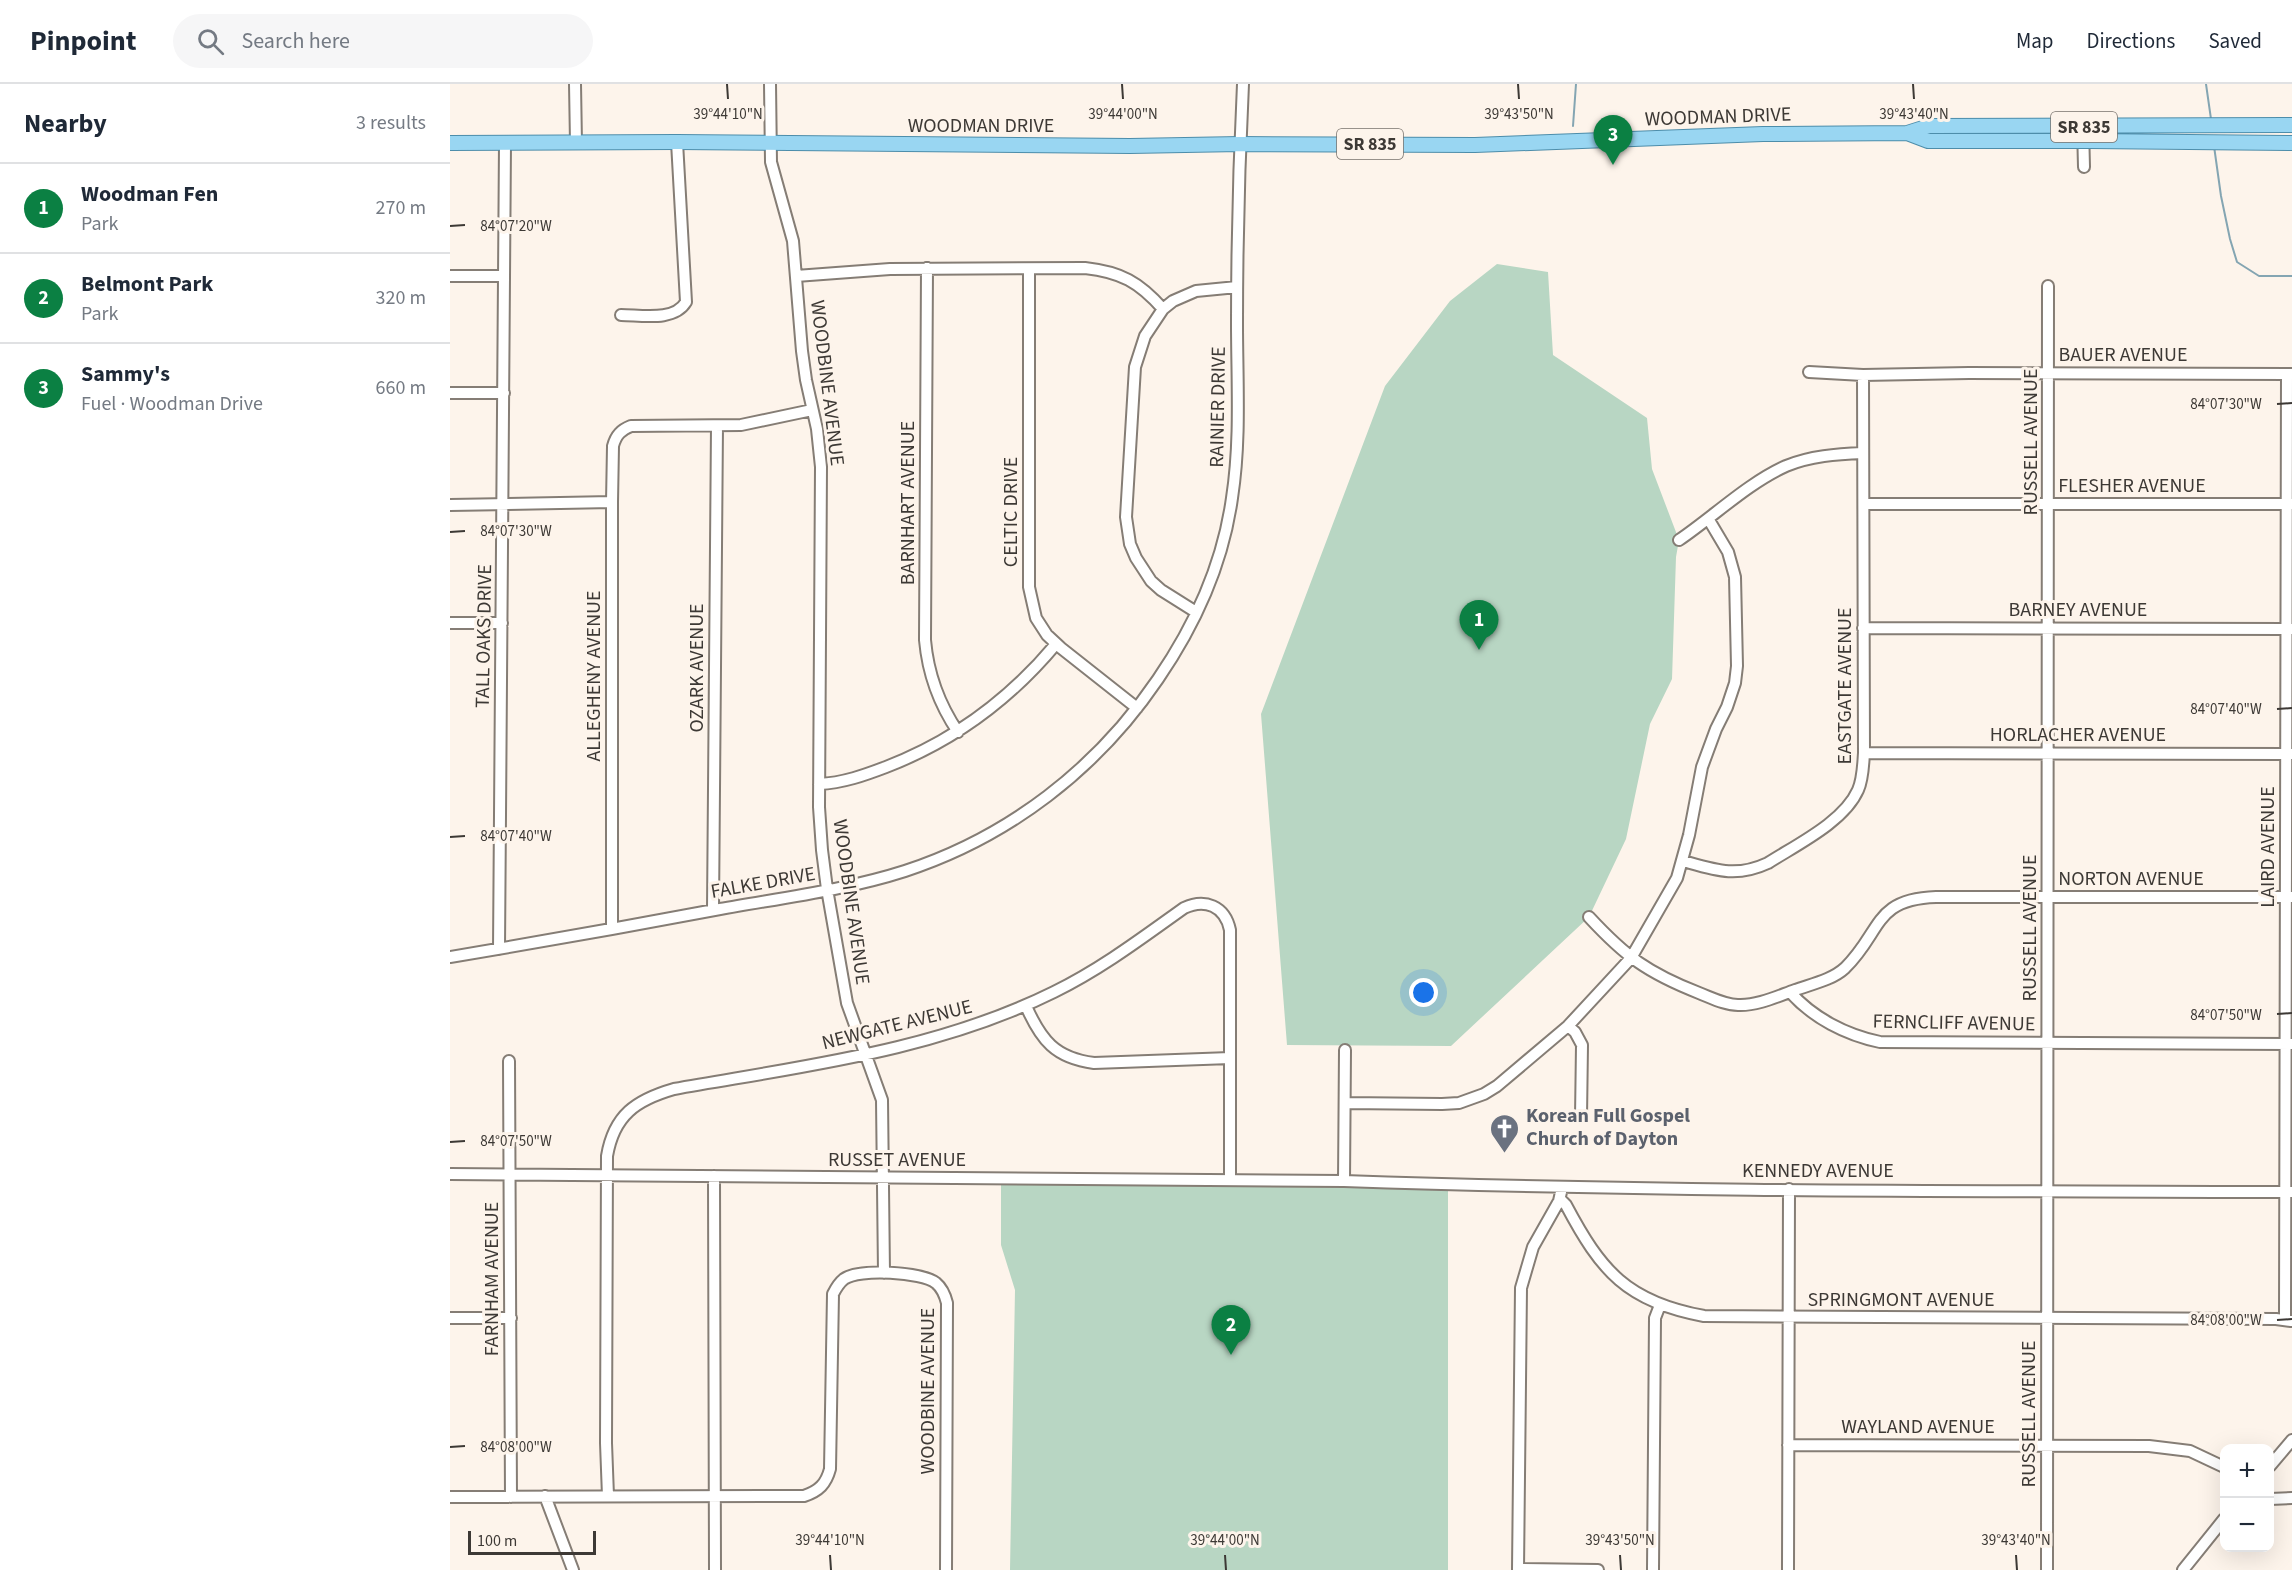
<!DOCTYPE html>
<html lang="en">
<head>
<meta charset="utf-8">
<style>
  body { margin:0; font-family:"Source Sans 3",sans-serif; background:#f6f6f7; color:#1f2937 }
  .controls { position:absolute; right:18px; bottom:18px; display:grid; overflow:hidden; border-radius:12px; box-shadow:0 6px 24px #0002 }
  .controls button { width:54px; height:54px; display:grid; place-items:center; padding:0; border:0; border-bottom:2px solid #e0e1e3; background:#fff; color:#1f2937; font:30px sans-serif }
  .scale { position:absolute; left:18px; bottom:15px; width:128px; box-sizing:border-box; padding-left:6px; border:3px solid #3d3935; border-top:0; font-size:16px; line-height:21px; white-space:nowrap; color:#3d3935; -webkit-text-stroke:4px #fdf4eb; paint-order:stroke }
  .you { position:absolute; left:974px; top:909px; width:21px; height:21px; margin:-15px; border:4px solid #fff; border-radius:50%; background:#1a73e8; box-shadow:0 0 0 9px #1a73e833 }
  .badge { display:grid; place-items:center; width:39px; height:39px; border-radius:50%; background:#0b8043; color:#fff; font-size:20px; font-weight:700 }
  .pin { position:absolute; translate:-50% -50px; filter:drop-shadow(0 2px 3px #0008) }
  .pin::after { content:''; position:absolute; top:32px; width:21px; height:18px; background:inherit; clip-path:polygon(0 0,100% 0,50% 100%) }
  .list { margin:0; padding:0; list-style:none }
  h2 { display:flex; justify-content:space-between; align-items:center; height:78px; margin:0; padding:0 24px; font-size:26px }
  h2 small { font-size:20px; font-weight:400; color:#747a83 }
  .list li { display:grid; grid-template-columns:39px 1fr auto; gap:18px; align-items:center; box-sizing:border-box; height:90px; padding:0 24px; border-top:2px solid #e0e1e3 }
  .list b { display:block; font-size:22px; white-space:nowrap }
  .list p { margin:0; font-size:20px; white-space:nowrap; color:#747a83 }
  .list em { font-size:20px; font-style:normal; color:#747a83 }
  .icon { flex:none; width:33px; height:33px; fill:none; stroke:currentColor; stroke-width:2; stroke-linecap:round; stroke-linejoin:round }
  .map { position:relative; flex:none; width:1842px; height:1486px; overflow:hidden }
  header { display:flex; align-items:center; gap:36px; box-sizing:border-box; height:84px; padding:0 30px; background:#fff; border-bottom:2px solid #e0e1e3 }
  header strong { font-size:28px }
  nav { display:flex; gap:33px; margin-inline-start:auto; font-size:21px }
  .search { width:420px; height:54px; background:#f6f6f7; display:flex; align-items:center; gap:15px; box-sizing:border-box; padding:0 21px; border-radius:33px; color:#747a83; font-size:22px }
  main { display:flex }
  aside { flex:1; background:#fff }
  .map>svg:first-child { display:block }
</style>
</head>
<body>
<header>
<strong>Pinpoint</strong>
<div class="search"><svg class="icon" aria-label="search" viewBox="0 0 24 24"><circle cx="10" cy="10" r="6"/><path d="M15 15l6 6"/></svg>Search here</div>
<nav><a>Map</a><a>Directions</a><a>Saved</a></nav>
</header>
<main>
<aside>
<h2>Nearby<small>3 results</small></h2>
<ul class="list">
<li><span class="badge">1</span><div><b>Woodman Fen</b><p>Park</p></div><em>270 m</em></li>
<li><span class="badge">2</span><div><b>Belmont Park</b><p>Park</p></div><em>320 m</em></li>
<li><span class="badge">3</span><div><b>Sammy's</b><p>Fuel · Woodman Drive</p></div><em>660 m</em></li>
</ul>
</aside>
<div class="map">
<svg width="1842" height="1486" viewBox="0 0 1842 1486">
  <rect width="100%" height="100%" fill="#fdf4eb"/>
  <path fill="#b8d6c3" d="M1047,180L1098,188L1103,271L1197,334L1202,385L1229,456L1226,473L1222,595L1200,640L1176,755L1139,833L1001,962L837,961L811,630L935,302L1000,217Z
    M551,1094L998,1101V1486H560L565,1206L551,1161Z"/>
  <g fill="none" stroke-linecap="round" stroke-linejoin="round">
    <path stroke="#84a5b2" stroke-width="2" d="M1756,0L1761,35
      M1123,42L1126,0
      M1764,62L1771,112L1780,155L1787,178L1809,192H1842"/>
    <defs>
      <path id="minor" d="M125,0L126,59
        M320,0L321,78L343,157L352,267L356,296L367,345L371,383L369,723L372,766L377,805L397,919L432,1016L434,1189
        M1633,43L1634,83
        M477,184L475,556C478,590 489,620 508,648
        M579,185V503L586,534L597,551L611,564L687,624
        M0,192H54
        M346,192L440,185L635,184C671,188 689,198 713,225
        M171,231C191,231 224,238 236,218L227,58
        M1359,288L1413,291L1519,289L1842,290
        M0,309H54
        M1414,420H1842
        M0,421L162,418
        M1229,456C1263,433 1298,399 1336,382C1360,372 1387,370 1413,369
        M746,528L711,506L701,497L686,474L680,460L676,433L685,283L695,252L713,225L723,217L746,207L787,203
        M0,539H52
        M1413,544L1842,545
        M1414,669L1842,670
        M369,700C393,699 415,691 436,683C504,657 560,615 606,560
        M1233,777C1265,786 1286,794 1318,779C1346,761 1394,738 1408,706C1413,695 1413,682 1414,669L1413,291
        M263,826L267,342
        M1139,833C1176,873 1198,889 1249,909C1262,914 1275,921 1288,921C1307,922 1328,912 1345,906C1362,900 1382,896 1395,884C1432,848 1423,815 1486,813H1842
        M162,844V418L163,362C166,351 171,346 181,342L291,341L362,326
        M49,865L55,59
        M0,873C90,858 180,842 270,825C331,814 396,806 455,787C559,753 647,685 708,595C745,541 773,479 782,414C791,356 787,297 787,239C787,159 789,80 793,0
        M1340,908C1363,934 1396,951 1430,958L1841,960
        M576,922C591,956 605,974 644,979L780,974
        M1118,942L1125,948L1132,961L1131,1033
        M59,977L61,1413
        M895,1019L992,1020L1009,1019L1034,1010L1047,1002L1118,942L1181,874L1227,794L1239,751L1252,683L1266,645L1277,623L1285,599L1287,582L1285,493L1278,468L1259,436
        M0,1090L894,1097C1210,1108 1526,1107 1842,1108
        M264,1092L265,1486
        M894,1097L895,966
        M1110,1115L1116,1121C1151,1187 1177,1218 1254,1232L1826,1235L1841,1237
        M0,1234H61
        M1835,1235L1837,290
        M1338,1361L1699,1362L1740,1367L1774,1383
        M1820,1382L1842,1356
        M95,1412L123,1486
        M158,1412L156,1359L157,1072C164,1031 186,1016 224,1005C353,982 485,967 604,908C651,885 692,854 734,824C755,814 775,822 780,846V1096
        M0,1413L354,1412C369,1407 376,1400 380,1385L383,1210C386,1204 389,1199 394,1195C409,1184 472,1188 486,1199C492,1204 495,1211 497,1219L496,1486
        M1820,1415L1842,1414
        M1068,1485L1148,1486
        M1068,1486L1071,1204L1083,1163L1109,1117L1111,1108
        M1203,1486L1205,1234L1210,1221
        M1338,1486L1339,1105
        M1597,1486L1598,202
        M1733,1486L1774,1435"/>
      <path id="major" d="M1457,49L1478,57H1626
        M1640,57L1842,59
        M0,59L227,58L680,62L790,60L1025,61L1313,50L1457,49L1479,42L1842,41"/>
    </defs>
    <use href="#minor" stroke="#857d75" stroke-width="14"/>
    <use href="#major" stroke="#4d8daa" stroke-width="16"/>
    <use href="#minor" stroke="#fff" stroke-width="10"/>
    <use href="#major" stroke="#99d6f2" stroke-width="14"/>
    <defs>
      <path id="major-bridge" d="M1626,57H1640"/>
    </defs>
    <use href="#major-bridge" stroke="#4d8daa" stroke-width="16" stroke-linecap="butt"/>
    <use href="#major-bridge" stroke="#99d6f2" stroke-width="14"/>
  </g>
  <path fill="none" stroke="#3d3935" stroke-width="2" d="M277,0L278,15M672,0L673,15M1068,0L1069,15M1463,0L1464,15M0,142L15,141M1827,320L1842,319M0,448L15,447M1827,625L1842,624M0,753L15,752M1827,930L1842,929M0,1058L15,1057M1827,1236L1842,1235M0,1363L15,1362M380,1471L381,1486M775,1471L776,1486M1170,1471L1171,1486M1566,1471L1567,1486"/>
  <defs>
    <symbol id="church-pin" viewBox="-11 -11 22 30"><path d="M0 17L-7.5 6A9.5 9.5 0 1 1 7.5 6Z" fill="#6b7280" stroke="#fdf4eb"/><path d="M-1.2-6h2.4v3.5h3.3v2.4h-3.3V6h-2.4V-.1h-3.3v-2.4h3.3Z" fill="#fff"/></symbol>
  </defs>
  <g fill-rule="evenodd">
    <use href="#church-pin" x="1038" y="1028" width="33" height="45"/>
  </g>
  <g text-anchor="middle" dominant-baseline="central" stroke-width="6" stroke-linejoin="round" paint-order="stroke">
    <g fill="#fdf4eb" stroke="#77716c" stroke-width="1.5">
      <rect x="1601" y="28" width="66" height="30" rx="4.5"/>
      <rect x="887" y="45" width="66" height="30" rx="4.5"/>
    </g>
    <g font-size="18" font-weight="bold" fill="#3d3935">
      <text x="1634" y="43">SR 835</text>
      <text x="920" y="60">SR 835</text>
    </g>
    <g font-size="20" fill="#3d3935" stroke="#fdf4eb">
      <text transform="translate(1268 33) rotate(-2)">WOODMAN DRIVE</text>
      <text x="531" y="42">WOODMAN DRIVE</text>
      <text x="1673" y="271">BAUER AVENUE</text>
      <text transform="translate(377 299) rotate(83)">WOODBINE AVENUE</text>
      <text transform="translate(768 323) rotate(-89)">RAINIER DRIVE</text>
      <text transform="translate(1581 358) rotate(-90)">RUSSELL AVENUE</text>
      <text x="1682" y="402">FLESHER AVENUE</text>
      <text transform="translate(458 419) rotate(-90)">BARNHART AVENUE</text>
      <text transform="translate(561 428) rotate(-90)">CELTIC DRIVE</text>
      <text x="1628" y="526">BARNEY AVENUE</text>
      <text transform="translate(34 552) rotate(-89)">TALL OAKS DRIVE</text>
      <text transform="translate(247 584) rotate(-90)">OZARK AVENUE</text>
      <text transform="translate(144 592) rotate(-90)">ALLEGHENY AVENUE</text>
      <text transform="translate(1395 602) rotate(-90)">EASTGATE AVENUE</text>
      <text x="1628" y="651">HORLACHER AVENUE</text>
      <text transform="translate(1818 763) rotate(-90)">LAIRD AVENUE</text>
      <text x="1681" y="795">NORTON AVENUE</text>
      <text transform="translate(313 799) rotate(-10)">FALKE DRIVE</text>
      <text transform="translate(401 818) rotate(82)">WOODBINE AVENUE</text>
      <text transform="translate(1580 844) rotate(-90)">RUSSELL AVENUE</text>
      <text transform="translate(1504 939) rotate(1)">FERNCLIFF AVENUE</text>
      <text transform="translate(447 941) rotate(-14)">NEWGATE AVENUE</text>
      <text x="447" y="1076">RUSSET AVENUE</text>
      <text x="1368" y="1087">KENNEDY AVENUE</text>
      <text transform="translate(42 1195) rotate(-90)">FARNHAM AVENUE</text>
      <text x="1451" y="1216">SPRINGMONT AVENUE</text>
      <text transform="translate(478 1307) rotate(-90)">WOODBINE AVENUE</text>
      <text transform="translate(1579 1330) rotate(-90)">RUSSELL AVENUE</text>
      <text x="1468" y="1343">WAYLAND AVENUE</text>
    </g>
    <g font-size="20" font-weight="bold" fill="#5b616d" stroke="#fdf4eb" text-anchor="start">
      <text x="1076" y="1032">Korean Full Gospel<tspan x="1076" dy="23">Church of Dayton</tspan></text>
    </g>
  </g>
  <g font-size="15" text-anchor="middle" fill="#3d3935" stroke="#fdf4eb" stroke-width="6" stroke-linejoin="round" paint-order="stroke">
    <text x="278" y="35">39°44'10"N</text>
    <text x="673" y="35">39°44'00"N</text>
    <text x="1069" y="35">39°43'50"N</text>
    <text x="1464" y="35">39°43'40"N</text>
    <text x="66" y="147">84°07'20"W</text>
    <text x="1776" y="325">84°07'30"W</text>
    <text x="66" y="452">84°07'30"W</text>
    <text x="1776" y="630">84°07'40"W</text>
    <text x="66" y="757">84°07'40"W</text>
    <text x="1776" y="936">84°07'50"W</text>
    <text x="66" y="1062">84°07'50"W</text>
    <text x="1776" y="1241">84°08'00"W</text>
    <text x="66" y="1368">84°08'00"W</text>
    <text x="380" y="1461">39°44'10"N</text>
    <text x="775" y="1461">39°44'00"N</text>
    <text x="1170" y="1461">39°43'50"N</text>
    <text x="1566" y="1461">39°43'40"N</text>
  </g>
</svg>
<div class="controls">
<button>+</button>
<button>−</button>
</div>
<div class="scale">100 m</div>
<div class="you"></div>
<div class="pin badge" style="left:1029px;top:566px">1</div>
<div class="pin badge" style="left:781px;top:1271px">2</div>
<div class="pin badge" style="left:1163px;top:81px">3</div>
</div>
</main>
</body>
</html>
